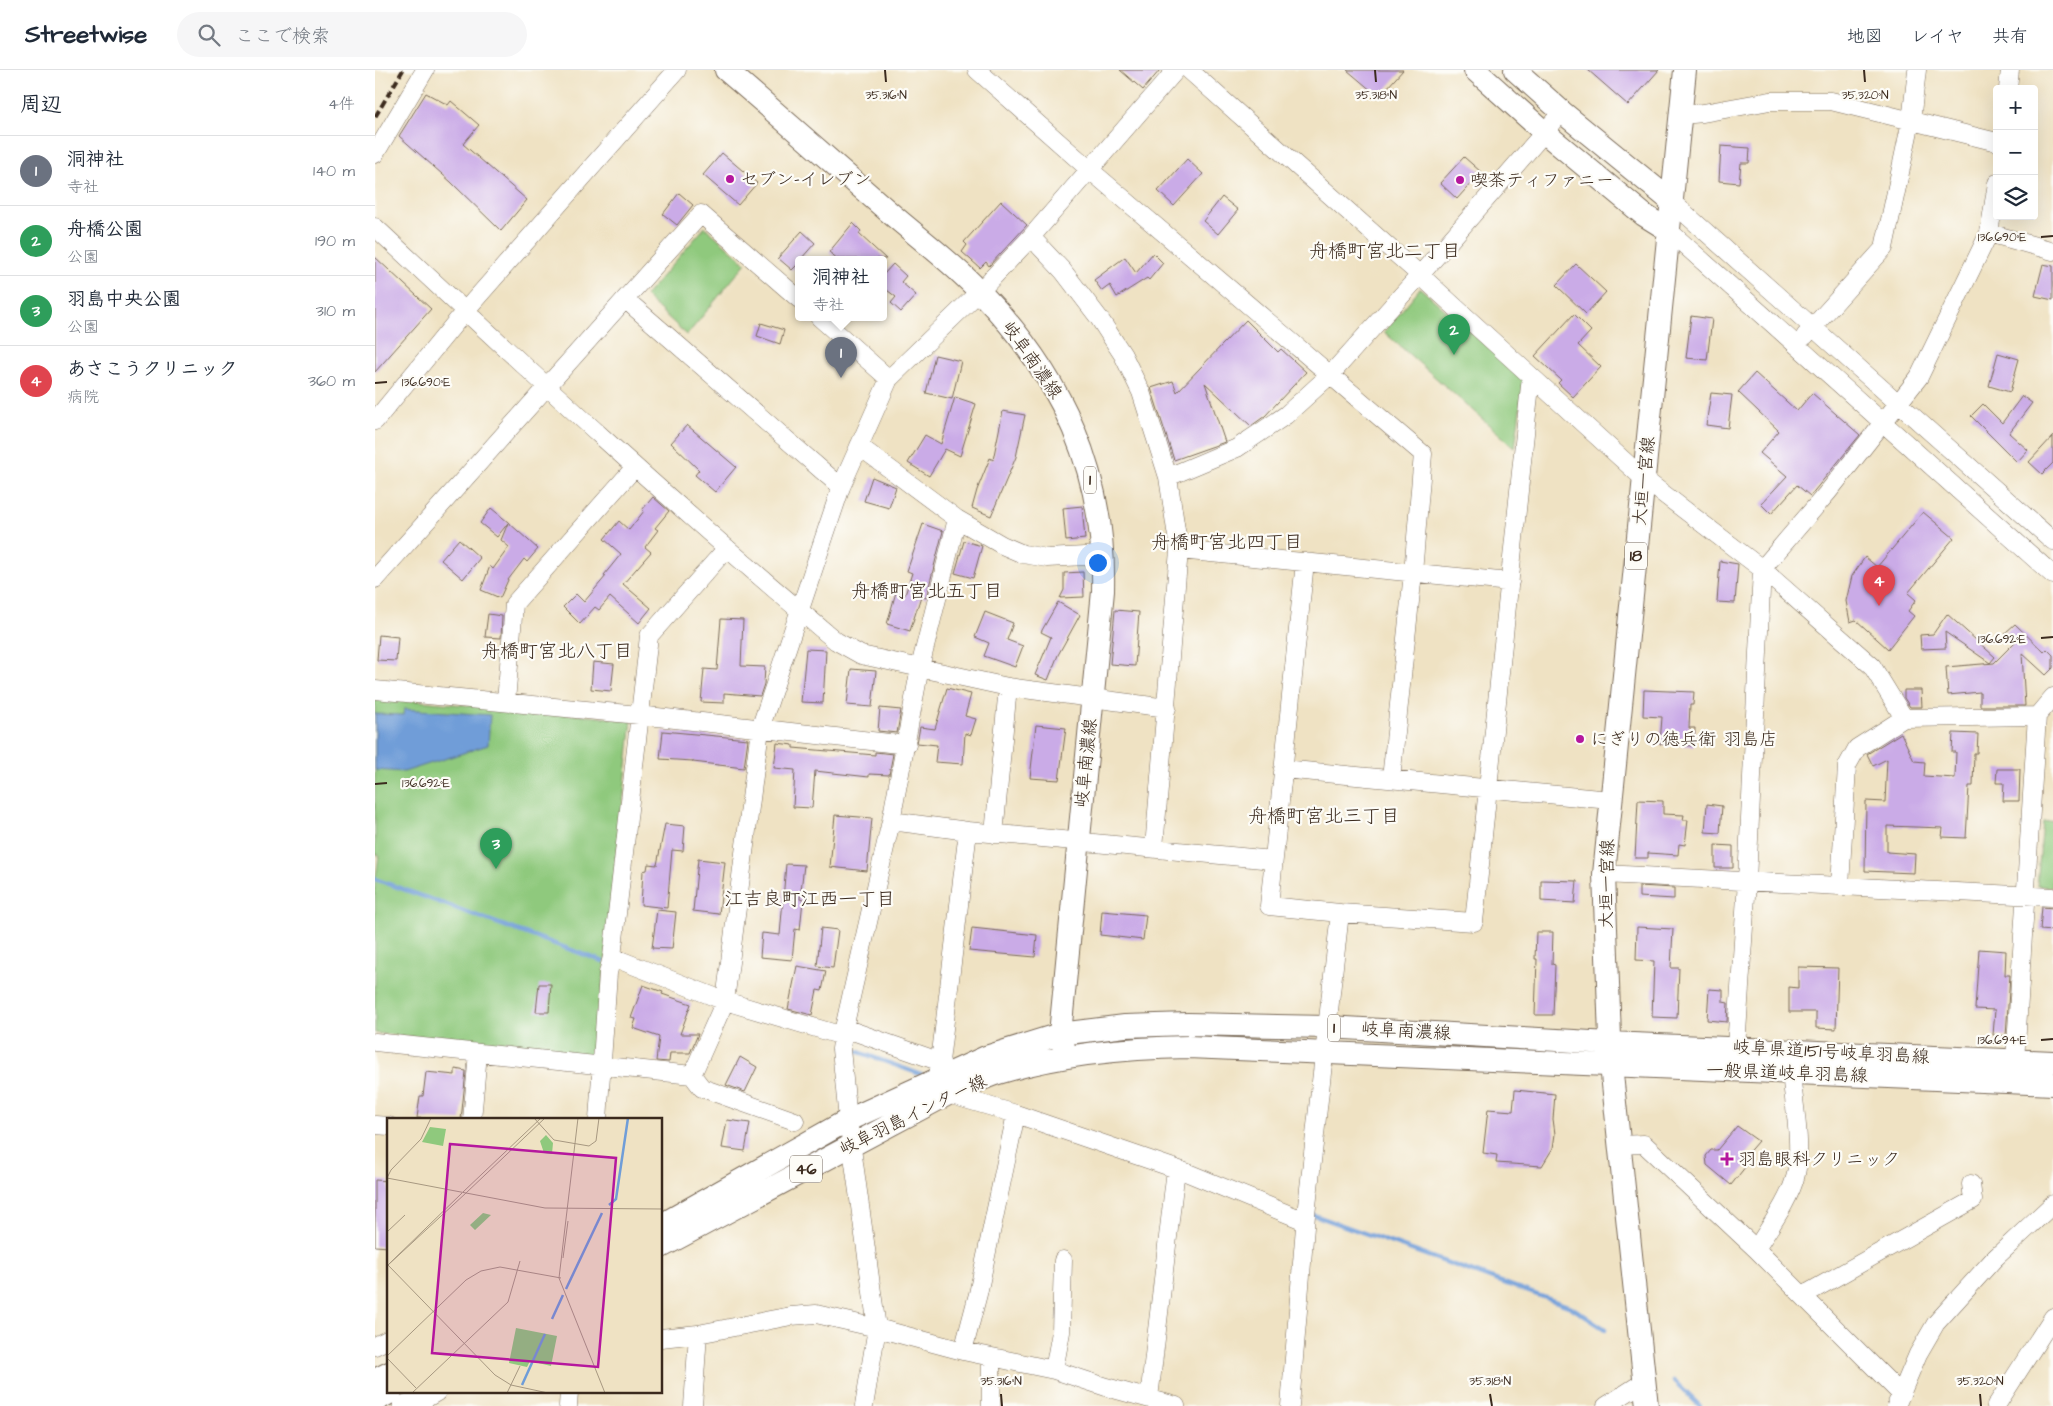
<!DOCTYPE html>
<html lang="ja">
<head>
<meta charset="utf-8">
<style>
  body { margin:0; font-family:"Architects Daughter","Klee One",sans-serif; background:#f6f6f7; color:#1f2937 }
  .controls { position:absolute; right:15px; top:15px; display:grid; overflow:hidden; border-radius:5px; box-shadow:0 5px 20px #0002 }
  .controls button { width:45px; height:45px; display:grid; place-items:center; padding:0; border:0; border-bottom:1px solid #e0e1e3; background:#fff; color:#1f2937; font:25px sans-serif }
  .you { position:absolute; left:722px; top:492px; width:18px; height:18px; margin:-12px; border:4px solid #fff; border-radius:50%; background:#1a73e8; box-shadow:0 0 0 8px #1a73e833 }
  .badge { display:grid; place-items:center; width:32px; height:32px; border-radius:50%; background:#b5179e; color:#fff; font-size:16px; font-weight:700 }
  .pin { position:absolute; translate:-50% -41px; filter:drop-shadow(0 1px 2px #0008) }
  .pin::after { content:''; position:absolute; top:26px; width:18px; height:15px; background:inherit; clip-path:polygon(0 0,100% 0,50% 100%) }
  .popup { position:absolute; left:420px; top:186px; width:92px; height:65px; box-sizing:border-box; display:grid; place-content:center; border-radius:5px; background:#fff; filter:drop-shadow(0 1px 4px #0005); font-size:16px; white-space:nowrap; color:#747a83 }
  .popup b { font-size:19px; color:#1f2937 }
  .popup::after { content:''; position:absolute; left:50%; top:100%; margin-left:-10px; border:10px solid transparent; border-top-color:#fff }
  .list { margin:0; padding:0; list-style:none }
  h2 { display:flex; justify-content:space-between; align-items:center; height:65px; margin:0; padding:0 20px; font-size:21px }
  h2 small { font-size:16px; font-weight:400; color:#747a83 }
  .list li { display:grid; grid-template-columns:32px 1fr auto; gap:15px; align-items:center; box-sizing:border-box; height:70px; padding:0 20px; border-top:1px solid #e0e1e3 }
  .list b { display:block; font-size:19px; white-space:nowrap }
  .list p { margin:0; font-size:16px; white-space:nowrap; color:#747a83 }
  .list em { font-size:16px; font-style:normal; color:#747a83 }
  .icon { flex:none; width:28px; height:28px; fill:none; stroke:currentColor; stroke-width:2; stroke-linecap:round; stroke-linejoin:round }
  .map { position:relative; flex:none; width:1678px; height:1336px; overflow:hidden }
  header { display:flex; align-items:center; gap:30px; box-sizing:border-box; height:70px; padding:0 25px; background:#fff; border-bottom:1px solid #e0e1e3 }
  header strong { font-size:24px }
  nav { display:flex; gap:28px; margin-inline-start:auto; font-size:18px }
  .search { width:350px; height:45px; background:#f6f6f7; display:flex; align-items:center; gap:12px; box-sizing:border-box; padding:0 18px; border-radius:28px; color:#747a83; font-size:19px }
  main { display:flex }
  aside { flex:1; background:#fff }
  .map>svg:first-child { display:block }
</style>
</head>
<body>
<header>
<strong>Streetwise</strong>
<div class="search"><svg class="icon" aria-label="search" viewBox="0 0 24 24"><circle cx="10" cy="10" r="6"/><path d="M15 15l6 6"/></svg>ここで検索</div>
<nav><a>地図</a><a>レイヤ</a><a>共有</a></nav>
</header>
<main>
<aside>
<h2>周辺<small>4件</small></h2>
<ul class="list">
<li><span class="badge" style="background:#6b7280">1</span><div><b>洞神社</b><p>寺社</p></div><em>140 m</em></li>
<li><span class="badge" style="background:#2e9e5b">2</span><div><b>舟橋公園</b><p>公園</p></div><em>190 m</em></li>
<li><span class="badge" style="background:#2e9e5b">3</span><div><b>羽島中央公園</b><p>公園</p></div><em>310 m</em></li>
<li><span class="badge" style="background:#e0444e">4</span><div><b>あさこうクリニック</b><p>病院</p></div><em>360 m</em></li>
</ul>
</aside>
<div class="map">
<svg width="1678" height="1336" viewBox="0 0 1678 1336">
  <rect width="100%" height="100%" fill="#fdfcf7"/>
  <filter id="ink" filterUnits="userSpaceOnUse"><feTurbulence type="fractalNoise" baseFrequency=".02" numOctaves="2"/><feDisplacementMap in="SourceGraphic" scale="10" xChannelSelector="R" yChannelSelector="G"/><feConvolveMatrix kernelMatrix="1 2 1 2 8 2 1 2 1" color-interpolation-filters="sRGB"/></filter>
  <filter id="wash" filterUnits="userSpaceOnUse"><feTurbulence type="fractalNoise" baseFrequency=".0096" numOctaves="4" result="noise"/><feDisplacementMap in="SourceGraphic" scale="20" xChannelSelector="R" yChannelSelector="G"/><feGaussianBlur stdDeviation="1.12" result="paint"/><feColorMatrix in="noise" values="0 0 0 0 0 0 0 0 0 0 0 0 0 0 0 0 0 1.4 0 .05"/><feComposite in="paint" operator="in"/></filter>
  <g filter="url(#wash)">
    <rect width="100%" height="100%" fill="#efe2c3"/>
    <path fill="#8fc97d" stroke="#657a4e" d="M330,157L371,193L312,265L270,226Z
      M1045,218L1149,308L1140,378L1009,262Z
      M0,627L257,650L220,988L0,963V814L4,785L0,784Z
      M1678,751V817L1662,816L1668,752Z"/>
    <path fill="#6f9dd8" stroke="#55647b" d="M29,639L115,645L113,675L29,702L0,700V644L28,645Z"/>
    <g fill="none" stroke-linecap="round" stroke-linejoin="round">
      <path stroke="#6f9dd8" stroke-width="4.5" d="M0,809L227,891
        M470,977L550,1006
        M936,1144L1196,1237L1230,1259
        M1299,1311L1325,1336"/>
    </g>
    <g id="blocks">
      <path fill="#caabe7" d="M745,0H785L768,20Z
        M972,0H1028L1004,27Z
        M1213,0H1284L1253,35Z
        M51,23L73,35L76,31L104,55L88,74L152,130L126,161L76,112L24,66Z
        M1346,76L1375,78L1374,93H1366L1364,113L1344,111Z
        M347,83L382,113L363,135L328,105Z
        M1089,87L1106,102L1082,129L1065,113Z
        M812,89L828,104L799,136L783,121Z
        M304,123L318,135L302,155L288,144Z
        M847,127L863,140L843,164L828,151Z
        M626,131L652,155L614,196L611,192L605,198L587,182L592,175L589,172Z
        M478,153L486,161L484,164L511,189H463L454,182Z
        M427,161L440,173L426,189H424V193L417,200L403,188Z
        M778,183L788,193L774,210L772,208L742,227L735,215L727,221L719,210L750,187L761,203Z
        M0,187L56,239L0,302Z
        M518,194L531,206L526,212L541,225L526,242L516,233L521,227L508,217V205Z
        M1201,194L1231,222L1211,244L1181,215Z
        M1668,194L1678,196V230L1660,226Z
        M1199,244L1216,261L1203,275L1226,297L1198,327L1183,313L1186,310L1160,286Z
        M1316,246L1337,249L1332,290L1311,288Z
        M871,250L903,282L906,279L931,302L890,346L876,356L830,313L850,372L799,390L776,318L798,311L802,322Z
        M386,253L409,260L405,274L382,266Z
        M1623,283L1644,289L1635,322L1614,316Z
        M560,285L586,291L577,329L551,323Z
        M1380,303L1422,341L1437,323L1485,365L1435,426L1422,415L1396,444L1386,434L1412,406L1385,383L1404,361L1363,322Z
        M1336,323L1357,325L1353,358L1331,355Z
        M1647,326L1657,333L1634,363L1653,380L1642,392L1596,346L1608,334L1627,353Z
        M580,327L601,334L585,386L570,379L554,406L533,393L550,365L566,374Z
        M628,341L650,345L641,387L616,446L597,438L602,420L615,388L618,390Z
        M312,355L361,397L340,422L320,405L324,400L296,373Z
        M1678,366V393L1667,404L1654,392Z
        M497,407L521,417L514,438L489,431Z
        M278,427L294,441L280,458L283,460L270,477L276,482L248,514L276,538L264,553L235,527L224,540L220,537L205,554L188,537L201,524L209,532L231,506L229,505L246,484L229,469L244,451L254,460L269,441L267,440Z
        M707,436L710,469L691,471L688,438Z
        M116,438L133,452L163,479L152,492L149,489L133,510L125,528L106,520L115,496L118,499L134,477L126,470L133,453L122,467L105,453Z
        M1548,442L1579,468L1533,523L1541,530L1533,541L1539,546L1513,579L1481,550L1475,552L1471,531L1477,506L1490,487L1502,497Z
        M548,454L568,461L551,528L546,526L535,561L512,554L521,522L530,525L537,503L532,501Z
        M84,469L105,488L88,509L66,490Z
        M589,471L607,476L598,508L580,503Z
        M1345,491L1363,494L1360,533L1342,532Z
        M708,502L709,527L685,528L689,520V503Z
        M683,532L705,545L683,585L673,610L660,605L676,567L666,562Z
        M740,540L764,542L760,596L735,594Z
        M610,542L638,553L632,570L648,576L640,597L609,586L614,573L600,567Z
        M113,544L127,546L126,568L110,567Z
        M1572,544L1620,587L1615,593L1570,562L1571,578L1546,579L1545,565L1558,564Z
        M346,549L368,550L366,596L390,597L389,614L385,626L349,623V633L326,632L329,599L342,600Z
        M1640,554L1669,582L1672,579L1678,585V598L1671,605L1647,583L1650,636H1605V622L1573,625L1571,597L1619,593L1640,572L1630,563Z
        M4,565L23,567L21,591L2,590Z
        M431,579L451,580L448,633L426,632Z
        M218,592L239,594L236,621L216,619Z
        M476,599L501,601L497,637L472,635Z
        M572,618L596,624L590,646L601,649L596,665L590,663L588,694L560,692L562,675L542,673L545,657L560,659Z
        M1269,620L1319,622L1318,635H1315L1314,658H1320L1319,676L1285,674L1287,647L1268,646Z
        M1529,620H1546L1547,637H1535L1529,628Z
        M505,638L526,640L522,663L503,661Z
        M661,655L691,658L684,710L655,708Z
        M288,661L373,669L369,698L318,692V691L285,689Z
        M1526,663L1539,691L1550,692L1549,706L1580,708L1581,682H1577L1578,663L1603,664L1602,683H1599L1598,716H1594L1591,768L1567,767L1568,758L1512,756V782L1540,784L1539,803L1490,801L1491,731L1510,732L1512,689L1498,696L1492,684Z
        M402,673L418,675V678L453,681L500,685V682L518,684L514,705L494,704V707L440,701L437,738L418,737L420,700L399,698Z
        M1622,699H1645L1644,731H1628L1629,713H1621Z
        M1263,730L1288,731V744L1309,745L1308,750H1313L1310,775L1304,774L1303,785L1273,783V788H1260Z
        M1332,734L1347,736L1345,763L1330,762Z
        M460,745L497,748L492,801L455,797Z
        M290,754L310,756L308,781L297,780L292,838L266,835L268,801L272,800L273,794L282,795Z
        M1340,775L1358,776V798H1340Z
        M323,789L350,792L344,844L318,841Z
        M411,794L429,795L425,829L428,830L425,860L420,859L417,890L385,887L387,863L405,865Z
        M1166,810L1202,811L1200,833L1166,831Z
        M1264,816L1299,818V829L1264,827Z
        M1667,837L1678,838V861L1665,860Z
        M282,840L301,842L297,879L277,878Z
        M727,841L771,845L768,870L725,865Z
        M1262,857L1298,859L1296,898H1304L1302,948L1277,947L1279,891L1261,890Z
        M446,858L463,860L458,898L442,896Z
        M597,858L662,865L660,887L594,881Z
        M1161,862H1178L1177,894L1180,895L1178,945H1160L1162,889H1160Z
        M1604,879L1631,881L1630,905H1635L1631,966L1618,965L1620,940L1600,939Z
        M422,896L451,901L447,921L442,920L437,945L413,939Z
        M1423,897L1463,898L1461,959L1441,958V942H1414V917L1423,918Z
        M164,914H176L174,942H161Z
        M268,915L288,922L287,924L316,934L305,964H323L315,983H295L294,992L281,991L284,967L258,958L261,949L256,948Z
        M1334,919L1348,920V932L1353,933L1352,952L1332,950Z
        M365,987L382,997L370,1022L351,1015Z
        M80,999L91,1001L86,1050L42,1048L45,1026H48L51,1002L80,1005Z
        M1140,1020L1180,1024L1178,1049L1180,1064L1178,1078L1167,1096L1121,1093L1122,1085L1108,1083L1113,1039L1138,1041Z
        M352,1050L375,1053L370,1081L347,1078Z
        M1362,1056L1383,1071L1370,1086L1375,1091L1356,1115L1332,1095L1331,1086L1336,1080H1342Z
        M0,1110L14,1111V1177L0,1176Z"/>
    </g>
  </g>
  <g filter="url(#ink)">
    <use href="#blocks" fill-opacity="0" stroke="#7a6a58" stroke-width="1"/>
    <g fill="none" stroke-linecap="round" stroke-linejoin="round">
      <defs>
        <path id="minor" d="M602,0L715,100L1048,384L1038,503L1016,709
          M814,0L1045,205L1269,409L1387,499L1497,596L1529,648
          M1633,19L1635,0
          M1307,45L1328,43L1395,31H1456L1622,72
          M0,84L50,0
          M1296,131L1678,471
          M0,157C151,298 302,439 461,571L486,585L633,617L792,638
          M1293,160L1678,505
          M1614,163L1678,181
          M656,167L688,201L724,248L748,285L766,322L793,407L804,480L779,778
          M250,229L466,417
          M444,247L514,309
          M1430,266L1509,178L1536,51L1542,0
          M0,351L90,241L302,0
          M484,376L582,449L627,475L648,484L672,488L729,485
          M793,407L862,378L911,345L956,304L1045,205L1187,42
          M804,480L1135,512
          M930,492L894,836L965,843L1099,852L1156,306
          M0,509L326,144L424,229
          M0,620L264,645L532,675
          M131,632L139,534L260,397
          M908,699L1235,730
          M516,751L593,761L898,790
          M619,764L633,617
          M1229,804L1678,827
          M1465,816L1472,696L1482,678L1529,648L1662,646
          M237,887L350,931L468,966
          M469,958L566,992
          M0,972L317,1005L327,1018L420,1051
          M1361,978L1372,811L1387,499L1453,422L1544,307L1614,163L1622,113
          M1640,991L1662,646L1678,627
          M317,1005L350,931L385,659L466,417L514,309L605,221L656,167L801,0
          M563,1008L593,761
          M573,1024L641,1044L813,1103L930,1151
          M97,1050L103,983
          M223,1050L233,903L237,887L274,566L352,478
          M0,1055L14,1056
          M1243,1075L1269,1074L1381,1179L1525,1323
          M1381,1179C1394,1158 1416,1128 1421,1104C1427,1074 1419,1034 1416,1003
          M1429,1225L1598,1130L1596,1114
          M286,1268L323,1264L416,1246L441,1244L502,1258L588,1281L679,1300L731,1317L801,1336
          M0,1276L14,1269
          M588,1281L603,1224L641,1044
          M616,1288V1336
          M679,1300L686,1262L688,1190
          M774,1328L801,1099
          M27,1336L32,1333H43
          M45,1336L43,1333L62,1322
          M193,1336L194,1322
          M318,1336L323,1264
          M489,1336L502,1258L473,1050L466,979L469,958L516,751L545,597L582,449
          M915,1336L931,1145L965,843
          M1231,1336L1270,1311
          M1521,1336L1543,1284L1561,1253L1619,1189L1678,1134
          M1621,1336L1678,1247"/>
        <path id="major" d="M351,0C406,47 460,95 514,142C544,168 578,193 605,222C687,306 731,403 728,521L685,964L689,978
          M1100,0L1170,63L1269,145L1293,160
          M1140,0L1187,42L1296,131
          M286,1155L473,1050L611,987L685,964L750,956L813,954L953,957L1234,973L1678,992
          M286,1177L577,1022C592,1016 607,1008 623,1003C685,984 748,978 813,977L1678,1014
          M0,1310L14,1303
          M0,1331L16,1322
          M1272,1336L1236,995L1229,804L1310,0"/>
      </defs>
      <use href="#minor" stroke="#7a6a58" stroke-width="19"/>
      <use href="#major" stroke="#7a6a58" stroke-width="24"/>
      <use href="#minor" stroke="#fff" stroke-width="18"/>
      <use href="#major" stroke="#fff" stroke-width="22"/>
      <path stroke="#3b2a1e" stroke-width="4" stroke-dasharray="8 4" stroke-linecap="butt" d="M0,47L28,0"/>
    </g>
  </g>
  <path fill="none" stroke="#3b2a1e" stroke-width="2" d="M510,0L511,12M1000,0L1001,12M1489,0L1490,12M1666,167L1678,166M0,313L12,312M1666,568L1678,567M0,714L12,713M1666,970L1678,969M626,1324L627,1336M1115,1324L1117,1336M1605,1324L1606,1336"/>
  <g fill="#b5179e" stroke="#fdfcf7" stroke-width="2">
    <circle cx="355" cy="109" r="5"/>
    <circle cx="1085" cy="110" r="5"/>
    <circle cx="1205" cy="669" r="5"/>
    <path d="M1349.5 1081.5h5v5h5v5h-5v5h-5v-5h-5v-5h5z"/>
  </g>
  <g text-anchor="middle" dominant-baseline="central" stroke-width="4.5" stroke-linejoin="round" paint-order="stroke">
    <g fill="#fdfcf7" stroke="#75695f" stroke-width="1">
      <rect x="709" y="396.5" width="12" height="27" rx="4"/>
      <rect x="1250" y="472.5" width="22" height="27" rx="4"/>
      <rect x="953" y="944.5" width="12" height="27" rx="4"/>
      <rect x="415" y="1085.5" width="32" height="27" rx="4"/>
    </g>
    <g font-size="16" font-weight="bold" fill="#3b2a1e">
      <text x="715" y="410">1</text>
      <text x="1261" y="486">18</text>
      <text x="959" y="958">1</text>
      <text x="431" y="1099">46</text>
    </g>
    <g font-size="18" fill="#3b2a1e" stroke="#fdfcf7" text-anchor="start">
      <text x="365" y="109">セブン-イレブン</text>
      <text x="1095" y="110">喫茶ティファニー</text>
      <text x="1215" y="669">にぎりの徳兵衛 羽島店</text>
      <text x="1363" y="1089">羽島眼科クリニック</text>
    </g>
    <g font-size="18" fill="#3b2a1e" stroke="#fdfcf7">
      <text transform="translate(657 290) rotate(55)">岐阜南濃線</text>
      <text transform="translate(1269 411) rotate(-84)">大垣一宮線</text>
      <text transform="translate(711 693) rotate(-84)">岐阜南濃線</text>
      <text transform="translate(1232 814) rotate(-89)">大垣一宮線</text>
      <text transform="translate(1031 961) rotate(3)">岐阜南濃線</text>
      <text transform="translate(1456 982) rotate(3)">岐阜県道151号岐阜羽島線</text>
      <text transform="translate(1412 1003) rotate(2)">一般県道岐阜羽島線</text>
      <text transform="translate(538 1045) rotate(-26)">岐阜羽島インター線</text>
    </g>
    <g font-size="19" fill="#3b2a1e" stroke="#fdfcf7">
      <text x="1010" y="181">舟橋町宮北二丁目</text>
      <text x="852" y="472">舟橋町宮北四丁目</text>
      <text x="552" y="521">舟橋町宮北五丁目</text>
      <text x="182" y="581">舟橋町宮北八丁目</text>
      <text x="949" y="746">舟橋町宮北三丁目</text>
      <text x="435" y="829">江吉良町江西一丁目</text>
    </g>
  </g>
  <g transform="translate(12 1048)">
    <rect width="275" height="275" fill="#efe2c3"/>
    <path d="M43,9L59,11L56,28L35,24ZM159,17L166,25L165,36L157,35L153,23ZM96,95L104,97L88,112L83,107ZM129,210L170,218L164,248L143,243L140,249L122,245Z" fill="#8fc97d"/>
    <path fill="none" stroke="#6f9dd8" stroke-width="2.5" d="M222,87L229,81L241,0M179,171L215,95M165,201L176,177M135,267L158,216"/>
    <path fill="none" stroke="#a79881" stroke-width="1" d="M147,0L167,22L202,28L209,23L212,0M191,0L172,160L218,275M0,60L4,52L34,21L44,0M0,60L158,90L275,91M76,74L154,0M79,75L158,0M0,114L18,97M176,140L181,103M0,146L108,257L124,267L161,275M2,146L75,75M1,147L79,75M0,238L79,162L94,153L113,149L174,160M0,240L29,270M25,275L121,184L133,143M120,275L133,248"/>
    <path fill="#b5179e" fill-opacity="0.15" stroke="#b5179e" stroke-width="2.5" d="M63,26L229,40L211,249L45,235Z"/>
    <rect width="275" height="275" fill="none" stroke="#3b2a1e" stroke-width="2.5"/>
  </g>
  <g font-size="12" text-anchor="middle" fill="#3b2a1e" stroke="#fdfcf7" stroke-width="4.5" stroke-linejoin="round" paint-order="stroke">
    <text x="511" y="29">35.316°N</text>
    <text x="1001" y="29">35.318°N</text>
    <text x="1490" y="29">35.320°N</text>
    <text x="1627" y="171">136.690°E</text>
    <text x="51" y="316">136.690°E</text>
    <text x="1627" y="573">136.692°E</text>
    <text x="51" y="717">136.692°E</text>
    <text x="1627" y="974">136.694°E</text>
    <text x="626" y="1315">35.316°N</text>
    <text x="1115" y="1315">35.318°N</text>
    <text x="1605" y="1315">35.320°N</text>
  </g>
</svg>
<div class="controls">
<button>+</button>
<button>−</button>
<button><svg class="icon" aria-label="layers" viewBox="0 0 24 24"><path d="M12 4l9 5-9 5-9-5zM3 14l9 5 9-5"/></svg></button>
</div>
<div class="you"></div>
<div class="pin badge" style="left:466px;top:308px;background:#6b7280">1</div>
<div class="popup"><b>洞神社</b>寺社</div>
<div class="pin badge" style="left:1079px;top:285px;background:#2e9e5b">2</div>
<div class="pin badge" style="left:121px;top:799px;background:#2e9e5b">3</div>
<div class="pin badge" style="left:1504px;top:536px;background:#e0444e">4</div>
</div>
</main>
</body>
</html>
